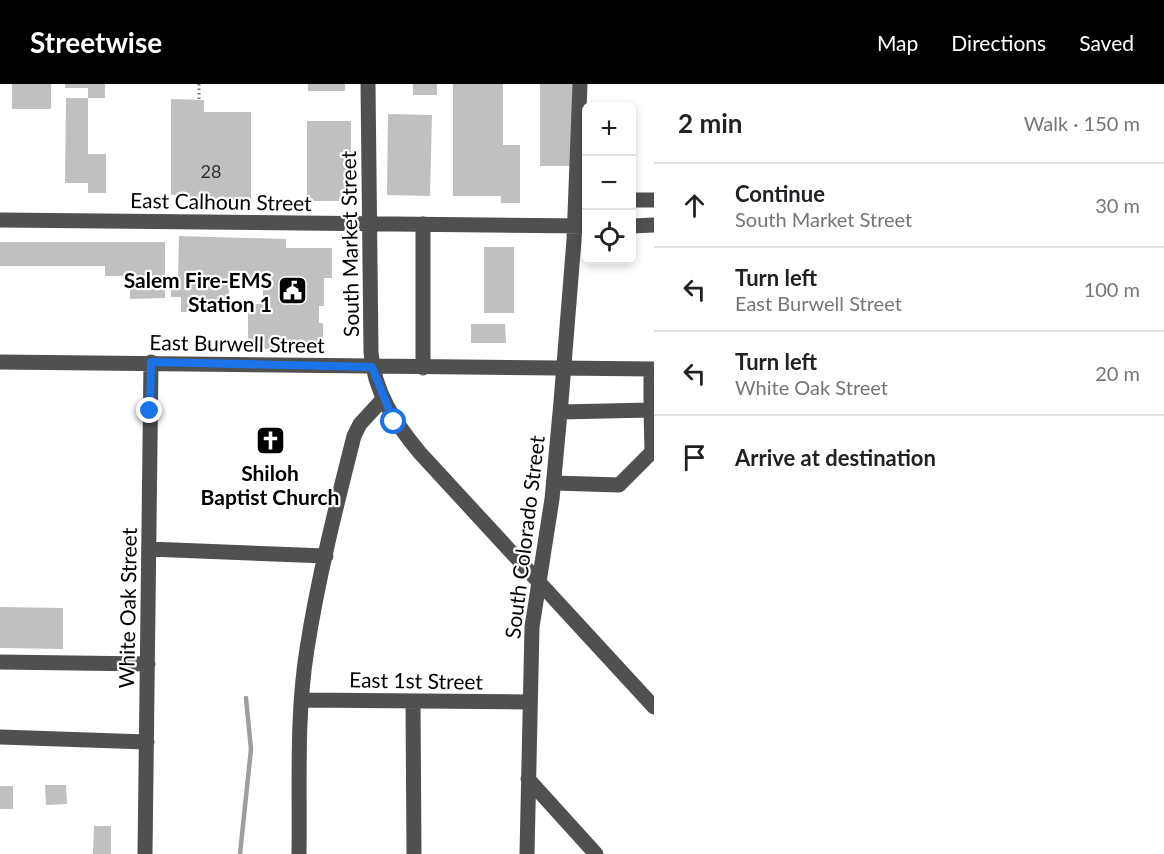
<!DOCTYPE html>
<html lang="en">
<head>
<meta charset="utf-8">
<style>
  body { margin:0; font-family:Lato,sans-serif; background:#f6f6f6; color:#202124 }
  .controls { position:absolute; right:18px; top:18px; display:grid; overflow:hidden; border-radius:9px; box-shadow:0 3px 9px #0003 }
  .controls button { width:54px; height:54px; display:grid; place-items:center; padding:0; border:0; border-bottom:2px solid #e0e0e0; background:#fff; color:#202124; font:30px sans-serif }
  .stop { position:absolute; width:18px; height:18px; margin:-14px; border:4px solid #1a73e8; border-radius:50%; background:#fff }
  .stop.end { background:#1a73e8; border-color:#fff; box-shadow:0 2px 6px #0008 }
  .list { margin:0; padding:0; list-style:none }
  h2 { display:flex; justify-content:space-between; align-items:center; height:78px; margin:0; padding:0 24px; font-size:26px }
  h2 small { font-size:20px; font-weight:400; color:#757577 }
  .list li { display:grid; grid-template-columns:39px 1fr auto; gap:18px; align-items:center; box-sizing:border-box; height:84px; padding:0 24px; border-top:2px solid #e0e0e0 }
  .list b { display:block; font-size:22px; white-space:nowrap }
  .list p { margin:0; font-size:20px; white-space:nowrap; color:#757577 }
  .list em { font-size:20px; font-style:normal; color:#757577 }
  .icon { flex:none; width:33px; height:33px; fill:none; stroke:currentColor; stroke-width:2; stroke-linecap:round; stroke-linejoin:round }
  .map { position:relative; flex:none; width:654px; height:770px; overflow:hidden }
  header { display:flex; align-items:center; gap:36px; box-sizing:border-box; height:84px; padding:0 30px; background:#000; color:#fff }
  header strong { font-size:28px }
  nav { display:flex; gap:33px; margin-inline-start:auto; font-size:21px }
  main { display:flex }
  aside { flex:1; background:#fff }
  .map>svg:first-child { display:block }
</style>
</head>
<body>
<header>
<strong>Streetwise</strong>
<nav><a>Map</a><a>Directions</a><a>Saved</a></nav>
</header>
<main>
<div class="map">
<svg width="654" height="770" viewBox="0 0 654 770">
  <rect width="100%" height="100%" fill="#fff"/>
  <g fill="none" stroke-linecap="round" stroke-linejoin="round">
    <path stroke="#9e9e9e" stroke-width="4.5" d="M240,770L251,665L246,614"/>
  </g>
  <path fill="#c0c0c0" d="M12,0H51V25H12Z
    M65,0H105V14H88V4H65Z
    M308,0H345V7H308Z
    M413,0H437V11H413Z
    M453,0H503V61H520V119H501V112H453Z
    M540,0H574V82H540Z
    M66,14H88V70H106V109H88V99H65Z
    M171,15L204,16V28H251V115H186V111H171Z
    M388,30L432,31L430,112L387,111Z
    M307,37H351V117H307Z
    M179,152L286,155V164H332V194H324V222H319V239H323V265H248V220H263V195L229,194V214H218V228H181V213H171V196H178Z
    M0,158H165V214L130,215V192H105V182H0Z
    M484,163H514V229H484Z
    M471,240H505L506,259H471Z
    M0,523L63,524V565L0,564Z
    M45,701H66L67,720L46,721Z
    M0,702H13V725H0Z
    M94,742H111V770H93Z"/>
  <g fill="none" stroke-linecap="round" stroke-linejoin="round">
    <path stroke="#727272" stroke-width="3" stroke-dasharray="1.5 3" stroke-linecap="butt" d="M199,0V16"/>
    <path stroke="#505050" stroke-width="15" d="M368,0L371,268C374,308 395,339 420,369L654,623
      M632,116H654
      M0,136L586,142
      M632,142L654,141
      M0,278L654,285
      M423,284V140
      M651,326V285
      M554,399L619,401L652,368L651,326L560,328
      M149,465L326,472
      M0,578L148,580
      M302,616L530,618
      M413,617L414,770
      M0,653L147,658
      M528,695L596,770
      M145,770L151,278
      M299,770C300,702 296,633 307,565C318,494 336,423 354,352L360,340L383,315
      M527,770L532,543L552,415L561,318L574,156L580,0"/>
  </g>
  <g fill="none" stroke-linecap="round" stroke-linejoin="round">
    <path stroke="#1a73e8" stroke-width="8" d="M150,327L151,278L372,283L394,338"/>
  </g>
  <defs>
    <symbol id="civic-square" viewBox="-11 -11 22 22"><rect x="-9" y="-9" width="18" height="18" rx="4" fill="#000" stroke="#fff"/><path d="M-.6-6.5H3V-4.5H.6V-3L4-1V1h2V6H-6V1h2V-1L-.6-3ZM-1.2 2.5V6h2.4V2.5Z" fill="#fff"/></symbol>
    <symbol id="church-square" viewBox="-11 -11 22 22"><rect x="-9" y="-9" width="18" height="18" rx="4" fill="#000" stroke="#fff"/><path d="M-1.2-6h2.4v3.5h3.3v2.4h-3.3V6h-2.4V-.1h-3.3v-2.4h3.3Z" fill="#fff"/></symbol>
  </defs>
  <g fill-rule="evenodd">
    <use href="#civic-square" x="276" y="190" width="33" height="33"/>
    <use href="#church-square" x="254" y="340" width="33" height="33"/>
  </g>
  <g text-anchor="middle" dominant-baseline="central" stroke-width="4.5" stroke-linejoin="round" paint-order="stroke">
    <g font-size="18" fill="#303030">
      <text x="211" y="87">28</text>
    </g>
    <g font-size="21" fill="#000" stroke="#fff">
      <text transform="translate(221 117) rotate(1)">East Calhoun Street</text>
      <text transform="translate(349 160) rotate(-91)">South Market Street</text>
      <text transform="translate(237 259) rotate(1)">East Burwell Street</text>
      <text transform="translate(524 453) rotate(-83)">South Colorado Street</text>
      <text transform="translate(127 524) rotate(-89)">White Oak Street</text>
      <text transform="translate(416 596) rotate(1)">East 1st Street</text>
    </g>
    <g font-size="21" font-weight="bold" fill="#000" stroke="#fff" text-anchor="end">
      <text x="272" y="195">Salem Fire-EMS<tspan x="272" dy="24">Station 1</tspan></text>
      <text x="270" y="388" text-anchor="middle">Shiloh<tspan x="270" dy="24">Baptist Church</tspan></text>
    </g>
  </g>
</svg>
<div class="controls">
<button>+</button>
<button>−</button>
<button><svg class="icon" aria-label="locate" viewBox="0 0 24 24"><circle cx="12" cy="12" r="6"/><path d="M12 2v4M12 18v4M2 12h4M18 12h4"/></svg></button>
</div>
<div class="stop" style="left:394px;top:338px"></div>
<div class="stop end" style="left:150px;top:327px"></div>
</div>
<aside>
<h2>2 min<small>Walk · 150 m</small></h2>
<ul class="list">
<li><svg class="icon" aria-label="ahead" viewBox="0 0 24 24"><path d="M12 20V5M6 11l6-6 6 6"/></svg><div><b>Continue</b><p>South Market Street</p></div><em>30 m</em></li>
<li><svg class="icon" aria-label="left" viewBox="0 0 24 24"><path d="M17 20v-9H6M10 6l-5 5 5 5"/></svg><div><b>Turn left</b><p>East Burwell Street</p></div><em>100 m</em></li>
<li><svg class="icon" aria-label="left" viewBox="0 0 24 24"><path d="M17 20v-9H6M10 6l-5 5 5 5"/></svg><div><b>Turn left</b><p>White Oak Street</p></div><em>20 m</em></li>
<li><svg class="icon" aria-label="arrive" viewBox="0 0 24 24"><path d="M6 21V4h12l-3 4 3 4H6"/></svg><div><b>Arrive at destination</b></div></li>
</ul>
</aside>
</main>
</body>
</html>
